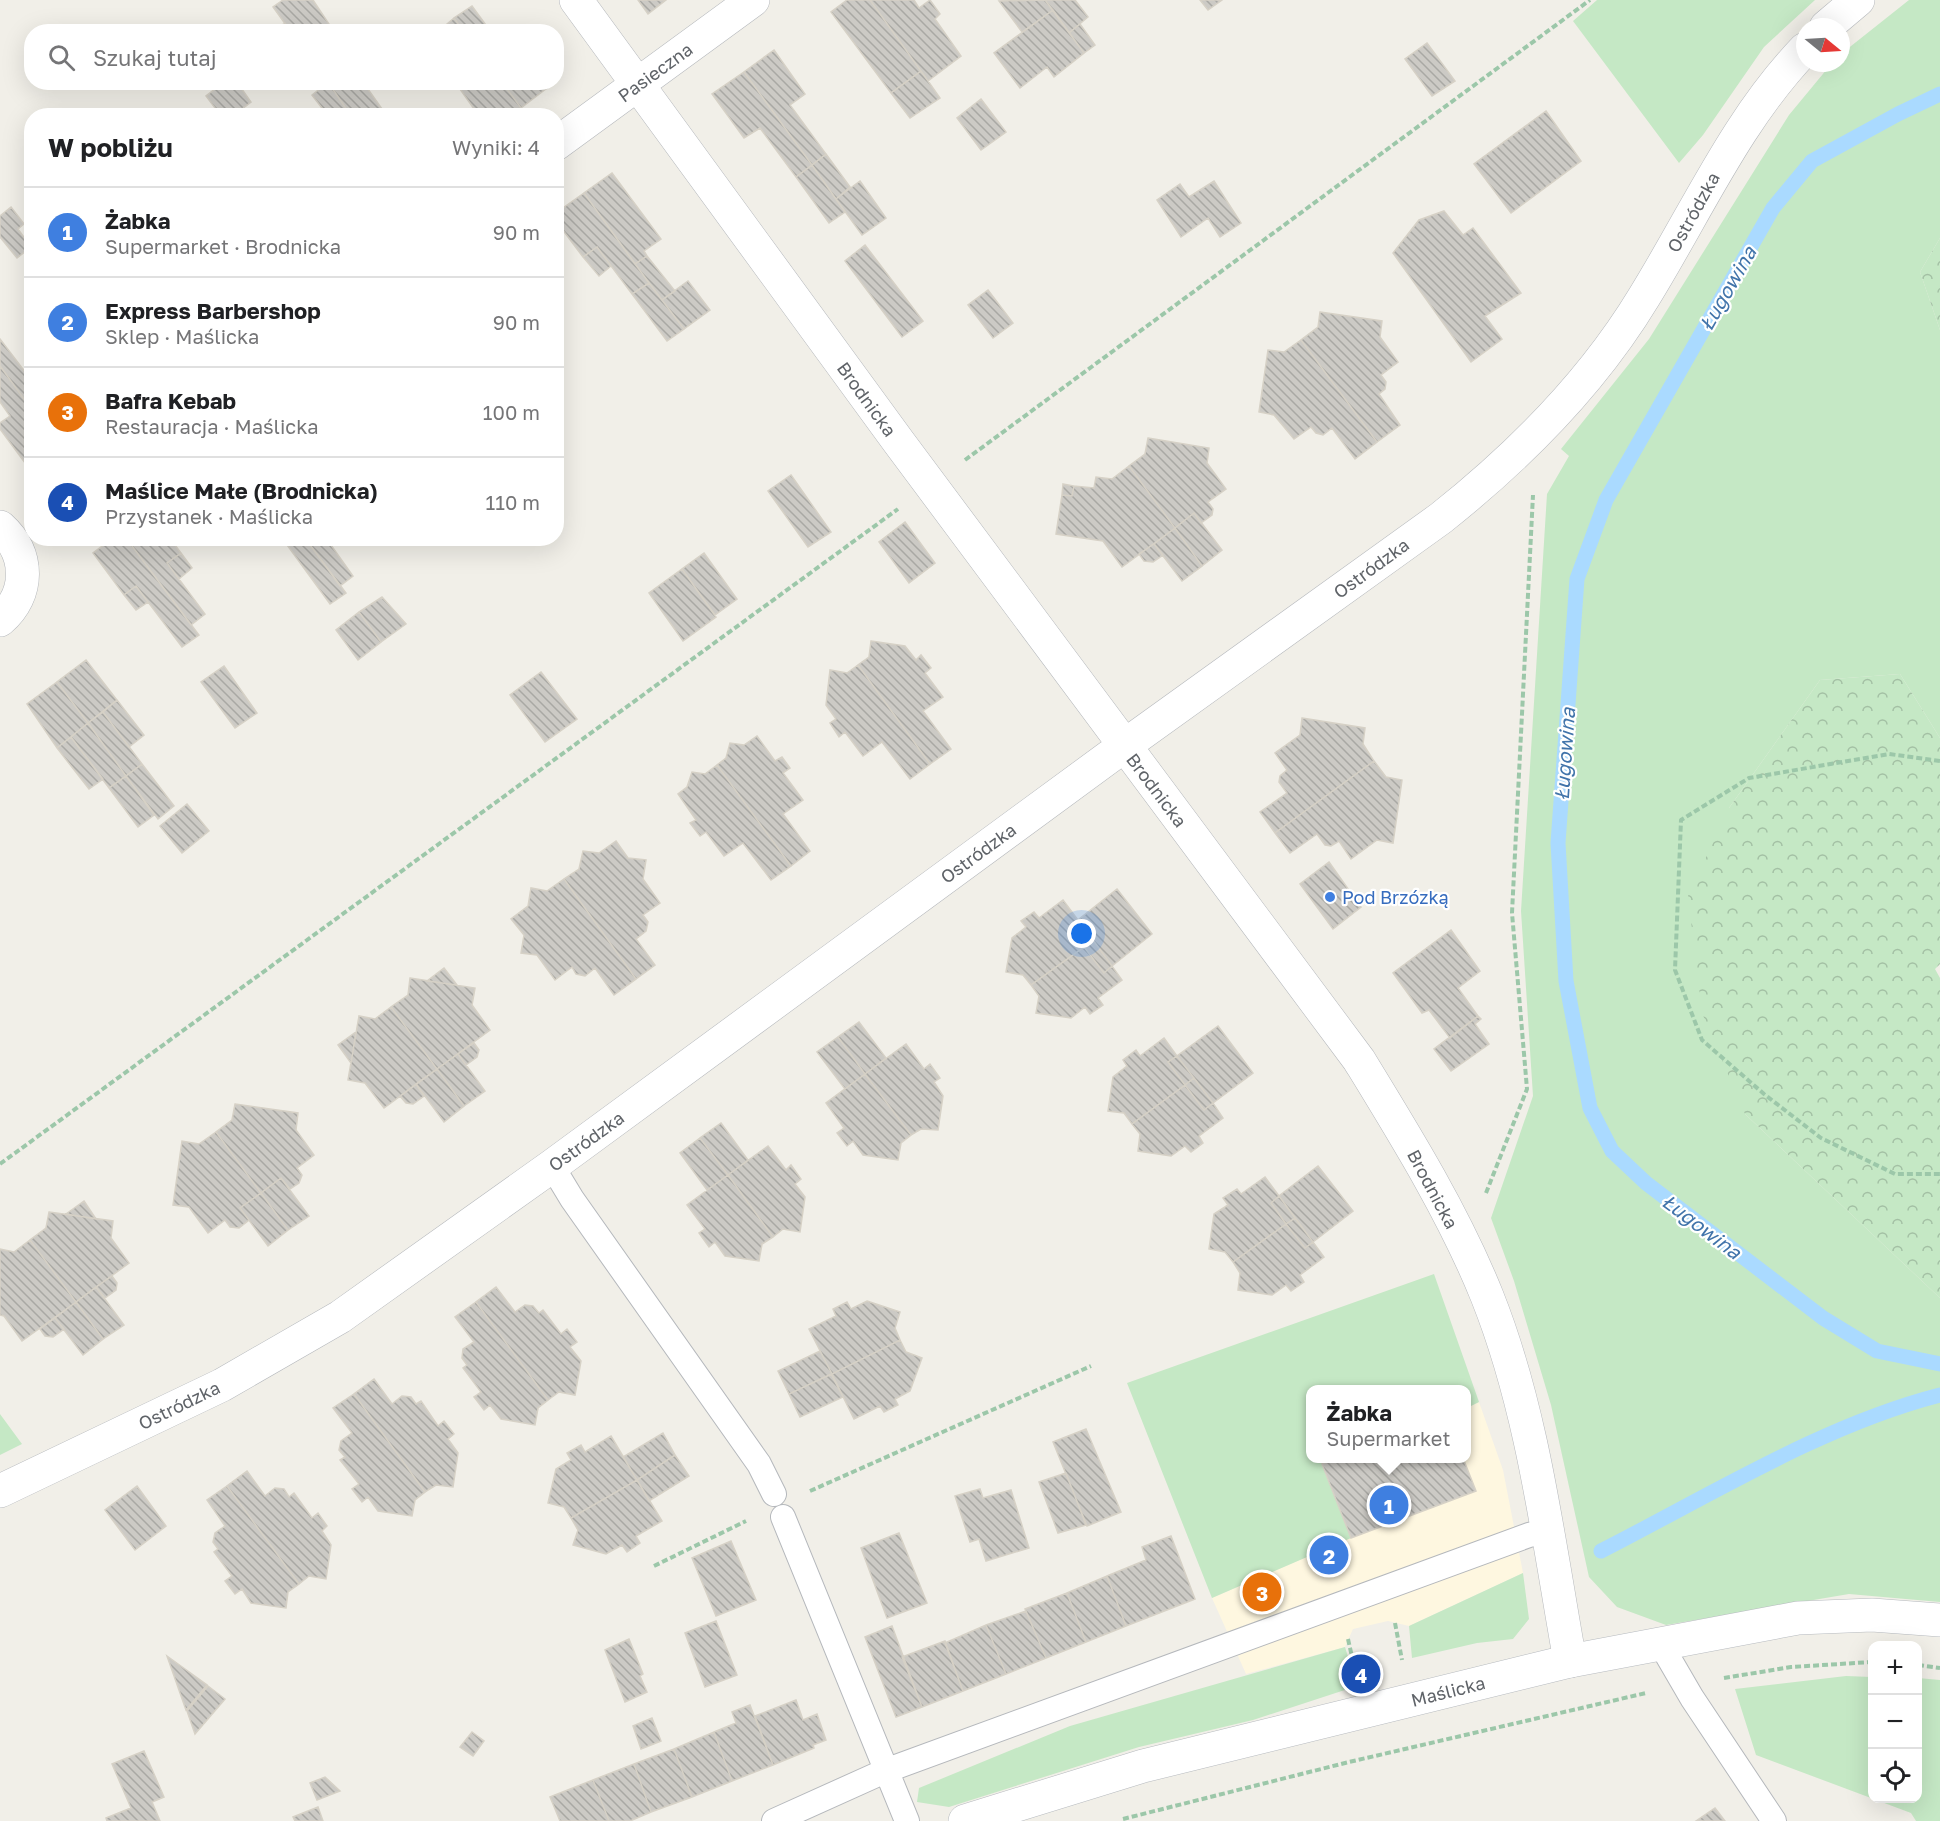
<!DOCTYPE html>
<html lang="pl">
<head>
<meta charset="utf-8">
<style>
  body { margin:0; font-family:"Golos Text",sans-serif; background:#f2f2f2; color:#202124 }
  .controls { position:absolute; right:18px; bottom:18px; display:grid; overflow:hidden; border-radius:12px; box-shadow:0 6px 24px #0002 }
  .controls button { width:54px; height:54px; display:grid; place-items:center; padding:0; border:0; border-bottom:2px solid #e0e0e0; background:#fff; color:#202124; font:30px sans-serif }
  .compass { position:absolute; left:1796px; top:18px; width:54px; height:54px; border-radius:50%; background:#fff; box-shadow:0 6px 24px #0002; rotate:108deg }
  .you { position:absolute; left:1082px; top:934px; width:21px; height:21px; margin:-15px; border:4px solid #fff; border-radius:50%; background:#1a73e8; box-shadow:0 0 0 9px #1a73e833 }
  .badge { display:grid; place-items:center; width:39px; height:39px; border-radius:50%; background:#ea4335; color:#fff; font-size:20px; font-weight:700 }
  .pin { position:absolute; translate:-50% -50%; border:3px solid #fff; box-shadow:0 2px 6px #0006 }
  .popup { position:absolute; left:1306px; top:1385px; width:165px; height:78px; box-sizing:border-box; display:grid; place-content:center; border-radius:12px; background:#fff; filter:drop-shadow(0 2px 4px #0005); font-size:20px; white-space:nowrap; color:#757577 }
  .popup b { font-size:22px; color:#202124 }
  .popup::after { content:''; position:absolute; left:50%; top:100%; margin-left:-12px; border:12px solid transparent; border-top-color:#fff }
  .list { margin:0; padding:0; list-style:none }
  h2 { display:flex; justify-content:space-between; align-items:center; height:78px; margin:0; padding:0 24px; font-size:26px }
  h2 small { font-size:20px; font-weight:400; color:#757577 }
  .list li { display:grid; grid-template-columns:39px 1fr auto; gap:18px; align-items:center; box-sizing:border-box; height:90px; padding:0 24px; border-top:2px solid #e0e0e0 }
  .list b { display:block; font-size:22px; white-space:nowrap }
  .list p { margin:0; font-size:20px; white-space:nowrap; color:#757577 }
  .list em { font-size:20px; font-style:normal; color:#757577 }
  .icon { flex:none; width:33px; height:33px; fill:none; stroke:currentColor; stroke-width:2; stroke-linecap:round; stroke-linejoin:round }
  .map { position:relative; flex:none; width:1940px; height:1821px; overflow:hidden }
  .search { position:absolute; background:#fff; box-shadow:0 6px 24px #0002; left:24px; top:24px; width:540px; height:66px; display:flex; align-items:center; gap:15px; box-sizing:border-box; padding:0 21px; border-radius:24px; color:#757577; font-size:22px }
  .panel { position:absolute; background:#fff; box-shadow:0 6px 24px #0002; left:24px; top:108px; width:540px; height:438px; border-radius:24px }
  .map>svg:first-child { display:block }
</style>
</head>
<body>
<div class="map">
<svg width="1940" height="1821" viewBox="0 0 1940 1821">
  <defs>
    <pattern id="forest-crowns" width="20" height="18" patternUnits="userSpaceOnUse" patternTransform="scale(1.5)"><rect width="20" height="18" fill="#c5e8c5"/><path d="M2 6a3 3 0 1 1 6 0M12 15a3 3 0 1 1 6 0" fill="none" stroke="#a3c0a4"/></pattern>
    <pattern id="building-back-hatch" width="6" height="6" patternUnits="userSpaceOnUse" patternTransform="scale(1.5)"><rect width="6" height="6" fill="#cccac5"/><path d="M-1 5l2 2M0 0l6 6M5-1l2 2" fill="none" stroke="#a9a8a4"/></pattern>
  </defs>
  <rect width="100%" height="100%" fill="#f1efe8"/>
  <path fill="#fef7e0" d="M1479,1402L1503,1470L1523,1573L1409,1626L1388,1621L1353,1629L1345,1647L1246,1674L1212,1598L1350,1538L1322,1464L1337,1458H1467V1408Z"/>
  <path fill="#c5e8c5" d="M1597,0H1815L1764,47L1703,135L1679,163L1573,21Z
    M1909,0H1940V238L1920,272L1940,330V738L1900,674L1820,680L1729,808L1745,1114L1940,1298V1602L1849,1594L1666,1625L1617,1607L1589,1577L1551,1405L1514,1281L1491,1218L1533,1096L1521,911L1547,494L1569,456L1561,449L1649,339L1789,115L1832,63H1841V54Z
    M1434,1274L1479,1402L1467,1408V1390H1311V1458L1337,1459L1322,1465L1351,1538L1212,1598L1127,1383Z
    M0,1414L22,1444L0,1455Z
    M1523,1573L1529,1619L1513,1639L1477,1643L1412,1658L1409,1626Z
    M1345,1647L1357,1686L1253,1720L1139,1747L949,1807L917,1802L919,1788L1070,1726Z
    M1846,1676L1872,1677V1798H1918V1678L1940,1680V1821H1916L1911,1813L1756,1755L1735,1689Z"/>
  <path fill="url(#forest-crowns)" d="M1940,238V330L1920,272Z
    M1900,674L1940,738V964L1935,969L1940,978V1298L1745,1114L1702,1013L1688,896L1729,808L1820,680Z"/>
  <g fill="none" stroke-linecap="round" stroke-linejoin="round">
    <path stroke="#aadaff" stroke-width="15" d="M1940,94L1898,114L1812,161L1773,208L1606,500L1577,579L1558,843L1566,981L1590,1108L1612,1151L1646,1183L1823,1318L1877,1351L1940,1364
      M1601,1551C1709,1496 1823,1425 1940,1395"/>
  </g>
  <path fill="url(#building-back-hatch)" stroke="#d6d1c6" stroke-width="1.5" d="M283,0H313L329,24L317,32H291L273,7Z
    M638,0H666L648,14Z
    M847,0H870L921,71L891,93L831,12Z
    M870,0H914L919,8L930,0L940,14L935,19L961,56L928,81Z
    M1045,0H1075L1088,17L1069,33Z
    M1045,0L1053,10L1022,32L999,1Z
    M1200,0H1222L1208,10Z
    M472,6L491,32H464L454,18Z
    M1053,10L1084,53L1054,77L1047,67L1020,88L994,53Z
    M454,18L464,32H441L440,30Z
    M285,23L291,32H272Z
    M1080,24L1095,45L1084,53L1069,33Z
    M1427,43L1455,81L1432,96L1405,59Z
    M774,50L805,94L790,105L826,154L812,165L744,72Z
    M921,71L940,98L910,118L891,93Z
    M744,72L812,165L796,177L760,128L744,138L712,94Z
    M224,82H237L251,102L233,116H221L206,96Z
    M328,82L351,116H327L325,112L312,95Z
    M328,82H363L387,116H351Z
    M455,82H502L521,108L512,116H479Z
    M502,82H550L551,85L521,108Z
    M981,99L1006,132L981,150L957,118Z
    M1546,111L1581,161L1511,213L1474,164Z
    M826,154L850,187L836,199L812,165Z
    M812,165L845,212L829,223L796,177Z
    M612,173L661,239L644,251L647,256L635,264L584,193Z
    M860,181L886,218L862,235L836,199Z
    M1214,181L1241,223L1220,237L1208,218L1181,237L1157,200L1180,184L1189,197Z
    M584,193L649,283L632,294L597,247L583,257L556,221V213Z
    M11,207L24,224L18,229L31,247L17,258L0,237V216Z
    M1444,211L1463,235L1473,228L1521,293L1485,316L1502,339L1471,362L1393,253L1419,220Z
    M865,245L923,321L902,337L845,261Z
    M597,247L611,266L599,276L583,257Z
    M647,256L675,291L662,300L635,264Z
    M688,281L710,310L684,329L662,300Z
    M649,283L684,329L667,341L632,294Z
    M988,290L1013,323L993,338L968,305Z
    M1320,312L1382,321L1380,337L1398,362L1381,375L1386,382L1385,389L1379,394L1400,425L1377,442L1301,340L1318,327Z
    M0,339L32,381V410L0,366Z
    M1301,340L1377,442L1355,459L1332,428L1323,435L1316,433L1311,427L1294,439L1274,415L1259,412L1268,350L1284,352Z
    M0,366L32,410V464L28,467L0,429V423L10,416L0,402Z
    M1148,438L1209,448L1207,463L1226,489L1208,502L1213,509L1212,515L1201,523L1194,513L1175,528L1129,466L1145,454Z
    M1129,466L1175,528L1122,567L1103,541L1056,534L1062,495L1072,496L1074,486L1094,488L1096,477L1112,479Z
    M791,475L831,532L808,547L768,491Z
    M1063,484L1074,486L1072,496L1062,495Z
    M1194,513L1222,550L1202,566L1175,528Z
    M905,522L935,563L909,583L879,542Z
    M1175,528L1202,566L1182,581L1154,544Z
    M113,538H126L199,635L182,647L136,586L124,595L93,553Z
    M126,538H170L181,553L167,563L205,614L191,625Z
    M282,538H305L346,593L330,604Z
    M305,538H326L353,576L340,586Z
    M1154,544L1163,555L1153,562L1144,561L1139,554Z
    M181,553L192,568L179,579L167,563Z
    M704,553L737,599L715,615L682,569Z
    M682,569L716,617L683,641L649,593Z
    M136,586L148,602L136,610L124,595Z
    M382,597L406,624L381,642L359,612Z
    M359,612L381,642L358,660L336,630Z
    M871,641L905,646L916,660L921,655L931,668L925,673L943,697L923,711L951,749L930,764L858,665L869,657Z
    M86,660L117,700L88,723L57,682Z
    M858,665L930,764L910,779L882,742L863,756L845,732L839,737L830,723L836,719L826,705L830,670L847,673Z
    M224,666L257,713L235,728L201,682Z
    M541,672L577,719L545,742L510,695Z
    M57,682L88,723L57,748L27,704Z
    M117,700L144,735L129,747L103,712Z
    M103,712L142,764L126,776L88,723Z
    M1302,718L1365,728L1363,744L1374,761L1275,833L1260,812L1287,793L1279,782L1280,776L1287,770L1275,753L1300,735Z
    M88,723L126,776L109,788L71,737Z
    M757,736L775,761L782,757L790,768L783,773L803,800L783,814L810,851L791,866L717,765L726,758L730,743L744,745Z
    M71,737L103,779L89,789L57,748Z
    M1374,761L1386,777L1402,780L1393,843L1377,840L1351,859L1339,841L1331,846L1325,845L1317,834L1290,853L1275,833Z
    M142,764L174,806L158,819L126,776Z
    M717,765L791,866L771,880L743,843L724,856L706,832L700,836L690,823L696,820L678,794L687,787L692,772L705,774Z
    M126,776L154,815L138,827L109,788Z
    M187,804L209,831L182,853L160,826Z
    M616,841L628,858L646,860L643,879L660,903L643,915L648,922L646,931L636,939L655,965L636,979L564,879L579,869L583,851L599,853Z
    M1329,862L1361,907L1333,929L1300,884Z
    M564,879L636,979L614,995L595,968L585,976L576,974L572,967L555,980L537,955L521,953L524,935L511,919L528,906L531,888L547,891Z
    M1117,889L1152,934L1112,966L1078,920Z
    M1063,900L1078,920L1068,927L1084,947L1031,985L1023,975L1006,972L1012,938L1026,927L1021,921L1034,912L1039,918Z
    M1078,920L1093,940L1084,947L1068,927Z
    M1451,930L1480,971L1458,988L1478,1016L1450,1038L1429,1010L1422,1013L1393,973Z
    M1093,940L1112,966L1104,973L1084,947Z
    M1084,947L1104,973L1112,966L1122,980L1098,998L1103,1005L1090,1014L1085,1007L1071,1018L1036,1013L1039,996L1031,985Z
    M444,968L457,985L427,981Z
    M410,978L475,988L472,1005L490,1030L437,1069L391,1007L408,995Z
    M391,1007L437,1069L384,1108L365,1083L348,1080L359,1016L375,1019Z
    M1478,1016L1481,1019L1475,1024L1489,1044L1451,1071L1434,1049Z
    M859,1022L886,1058L865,1074L838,1037Z
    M1218,1026L1253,1073L1213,1103L1177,1056Z
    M356,1032L351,1063L338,1045Z
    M838,1037L865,1074L845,1089L817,1052Z
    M1164,1038L1177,1056L1168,1062L1185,1085L1132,1124L1124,1113L1108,1111L1113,1077L1127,1066L1123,1060L1136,1050L1140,1056Z
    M474,1043L479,1050L477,1057L466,1065L458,1054Z
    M906,1044L924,1069L930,1064L940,1078L934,1082L943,1096L938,1130L921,1129L911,1135L865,1074Z
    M458,1054L485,1091L464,1106L437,1069Z
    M1177,1056L1194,1078L1185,1085L1168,1062Z
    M437,1069L464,1106L444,1122L416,1084Z
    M865,1074L911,1135L901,1143L898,1160L863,1155L853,1141L847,1146L837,1133L844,1128L826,1103Z
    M1194,1078L1213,1103L1204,1110L1185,1085Z
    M416,1084L424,1096L413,1104L406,1103L400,1096Z
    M1185,1085L1204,1110L1213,1103L1223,1118L1199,1136L1203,1143L1191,1152L1185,1146L1171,1156L1138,1151L1140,1134L1132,1124Z
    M235,1104L298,1113L296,1130L314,1155L297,1168L302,1175L299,1183L290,1189L281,1178L261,1193L216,1132L232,1120Z
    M721,1123L748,1160L728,1175L700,1138Z
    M216,1132L261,1193L240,1208L249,1220L239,1228L230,1227L225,1220L208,1233L189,1207L173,1205L182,1141L199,1144Z
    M700,1138L728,1175L707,1190L680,1153Z
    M768,1146L786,1170L791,1165L801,1179L795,1184L805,1197L800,1232L783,1229L773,1237L728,1175Z
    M1318,1166L1353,1211L1313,1242L1279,1196Z
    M728,1175L773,1237L762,1244L759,1261L725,1256L715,1242L709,1247L699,1233L705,1229L687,1205Z
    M1265,1177L1279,1196L1271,1203L1286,1224L1233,1262L1225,1252L1209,1249L1214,1214L1228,1205L1223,1198L1237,1189L1241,1194Z
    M281,1178L309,1216L288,1230L261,1193Z
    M261,1193L288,1230L268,1246L240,1208Z
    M1279,1196L1295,1218L1286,1224L1271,1203Z
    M84,1201L96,1219L66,1214Z
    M49,1212L113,1221L111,1238L129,1263L76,1302L30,1240L46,1228Z
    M1295,1218L1313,1242L1305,1248L1286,1224Z
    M1286,1224L1305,1248L1313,1242L1324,1257L1300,1275L1304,1282L1291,1291L1286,1285L1272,1295L1238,1290L1240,1273L1233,1262Z
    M30,1240L76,1302L22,1341L4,1316L0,1315V1249L14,1252Z
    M112,1276L117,1283L116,1290L105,1298L96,1287Z
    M96,1287L124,1325L103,1339L76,1302Z
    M496,1287L515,1312L525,1305L533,1306L539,1313L543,1310L561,1334L567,1329L577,1342L570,1347L581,1361L575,1395L559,1392L548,1400L476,1302Z
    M867,1301L900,1312L895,1328L900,1340L832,1374L809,1329L836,1316L833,1309L847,1302L851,1309Z
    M76,1302L103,1339L83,1355L55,1318Z
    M476,1302L548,1400L538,1408L535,1425L501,1419L490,1405L484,1410L474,1397L481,1392L463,1368L467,1365L462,1358L463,1349L474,1342L455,1317Z
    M55,1318L64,1329L53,1337L45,1336L40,1329Z
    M900,1340L906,1352L922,1358L910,1391L895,1399L898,1405L884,1412L880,1406L854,1419L832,1374Z
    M820,1351L832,1374L789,1394L778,1371Z
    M831,1374L843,1397L800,1417L789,1394Z
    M374,1379L392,1404L402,1396L411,1397L416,1404L421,1401L438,1426L444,1421L454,1434L448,1439L458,1453L453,1487L436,1485L425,1492L354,1394Z
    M354,1394L425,1492L415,1500L412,1516L378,1511L368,1497L362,1502L352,1489L359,1484L340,1460L345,1457L339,1450L341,1441L352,1433L333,1408Z
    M1086,1429L1121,1512L1087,1526L1053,1442Z
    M663,1433L675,1455L637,1480L623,1457Z
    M611,1436L637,1480L571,1518L564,1507L548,1503L556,1469L571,1460L567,1453L581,1445L585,1452Z
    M675,1455L689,1476L649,1501L637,1480Z
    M1337,1458H1463L1476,1491L1351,1538L1322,1464Z
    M247,1471L265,1496L275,1488L284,1489L289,1497L294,1493L312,1518L318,1513L327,1526L322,1531L331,1545L326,1579L309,1576L299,1584L227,1486Z
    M1066,1473L1086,1525L1058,1533L1039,1482Z
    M637,1480L662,1521L636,1536L640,1543L627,1552L622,1545L606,1554L573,1545L578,1530L571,1518Z
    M137,1486L166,1526L135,1550L105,1510Z
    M227,1486L299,1584L288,1592L286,1608L251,1603L242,1589L235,1594L225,1581L232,1576L214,1552L218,1549L213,1542L215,1533L225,1526L207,1500Z
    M980,1489L983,1498L1011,1490L1029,1548L986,1561L979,1539L970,1542L955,1496Z
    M899,1533L927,1603L887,1618L861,1548Z
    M1171,1536L1195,1599L1126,1626L1107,1576L1146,1560L1142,1547Z
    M731,1541L756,1600L716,1616L692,1558Z
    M1107,1576L1126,1626L1086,1642L1067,1593Z
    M1067,1593L1086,1642L1046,1658L1025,1609Z
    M1026,1611L1046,1658L1006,1674L986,1625Z
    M716,1621L737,1675L705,1687L685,1633Z
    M986,1625L1006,1674L963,1691L945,1643Z
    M892,1626L922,1707L896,1717L865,1637Z
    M629,1639L643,1674L640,1676L647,1692L625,1702L605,1650Z
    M945,1641L963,1691L922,1707L902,1657Z
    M167,1656L207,1685L186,1710Z
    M208,1686L225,1699L195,1734L187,1711Z
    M796,1700L803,1720L817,1714L826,1740L813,1745L814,1748L773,1765L755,1716Z
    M750,1705L773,1765L732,1781L714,1732L736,1723L732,1712Z
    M652,1718L661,1741L641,1749L633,1726Z
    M472,1732L484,1741L473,1756L460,1747Z
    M714,1732L732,1781L692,1797L674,1749Z
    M674,1749L692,1797L651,1812L634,1764Z
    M144,1751L164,1797L152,1802L160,1821H107L106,1818L131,1808L112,1764Z
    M634,1764L651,1812L630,1821H609L593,1780Z
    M325,1777L340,1791L317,1800L310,1783Z
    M593,1780L609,1821H560L550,1797Z
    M318,1807L323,1821H295L293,1817Z
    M1715,1808L1725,1821H1696Z"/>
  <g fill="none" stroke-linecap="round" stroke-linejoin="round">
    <defs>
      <path id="lane" d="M552,1166L572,1199L759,1464L774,1494
        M783,1517L907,1821
        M1660,1643L1692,1698L1774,1821
        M774,1821L885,1771L1529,1535L1546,1531"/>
      <path id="street" d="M576,0L898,441L1359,1060C1405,1135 1454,1214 1487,1296C1533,1411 1548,1539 1570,1661
        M1826,27L1858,0
        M556,144L753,0
        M0,527C30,554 30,594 0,620
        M0,1491L222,1385L340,1317L552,1166L1124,746L1441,518C1519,456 1592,383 1644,297C1696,213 1736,121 1805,49"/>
      <path id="secondary" d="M965,1821L1143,1766L1570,1661L1798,1618L1872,1615L1940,1620"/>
    </defs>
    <use href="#lane" stroke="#b5b8bc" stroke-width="26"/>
    <use href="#street" stroke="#b5b8bc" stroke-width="34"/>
    <use href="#secondary" stroke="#b6babf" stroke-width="34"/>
    <path stroke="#9cc7a9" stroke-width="4" stroke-dasharray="6 3" stroke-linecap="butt" d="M965,460L1590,0
      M1940,761L1889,754L1749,778L1681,820L1675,970L1702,1040L1764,1094L1821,1138L1895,1174H1940
      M0,1164L898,509
      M1486,1193L1527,1089L1512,913L1533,495
      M810,1491L1091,1366
      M654,1566L746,1521
      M1395,1623L1402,1660
      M1348,1639L1355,1670
      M1918,1665L1940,1668
      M1724,1678L1791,1667L1872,1662
      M1123,1819L1349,1762L1646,1693"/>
    <use href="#lane" stroke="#fff" stroke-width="24"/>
    <use href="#street" stroke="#fff" stroke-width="33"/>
    <use href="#secondary" stroke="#fff" stroke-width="33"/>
  </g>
  <circle fill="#3f7fe0" stroke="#fff" stroke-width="2" cx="1330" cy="897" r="6"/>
  <g text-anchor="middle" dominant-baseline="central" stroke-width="4.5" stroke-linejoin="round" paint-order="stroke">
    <g font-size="18" fill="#5f6368" stroke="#fff">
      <text transform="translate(655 72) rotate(-36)">Pasieczna</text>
      <text transform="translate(1693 212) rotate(-61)">Ostródzka</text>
      <text transform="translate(867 399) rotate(54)">Brodnicka</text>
      <text transform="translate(1371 568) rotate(-36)">Ostródzka</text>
      <text transform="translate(1157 790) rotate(53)">Brodnicka</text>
      <text transform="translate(978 853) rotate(-36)">Ostródzka</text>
      <text transform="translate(586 1141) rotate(-36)">Ostródzka</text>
      <text transform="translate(1433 1189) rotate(62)">Brodnicka</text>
      <text transform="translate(179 1405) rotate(-26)">Ostródzka</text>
      <text transform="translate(1448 1691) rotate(-14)">Maślicka</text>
    </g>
    <g font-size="18" fill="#366cbe" stroke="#fff" text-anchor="start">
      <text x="1342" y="897">Pod Brzózką</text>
    </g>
    <g font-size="20" font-style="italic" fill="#4174aa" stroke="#fff">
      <text transform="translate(1727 288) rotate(-60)">Ługowina</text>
      <text transform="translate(1564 754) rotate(-86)">Ługowina</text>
      <text transform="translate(1702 1226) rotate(37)">Ługowina</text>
    </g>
  </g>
</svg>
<div class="controls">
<button>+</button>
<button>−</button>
<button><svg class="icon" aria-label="locate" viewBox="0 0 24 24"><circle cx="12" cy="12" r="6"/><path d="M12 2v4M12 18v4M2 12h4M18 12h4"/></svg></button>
</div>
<svg class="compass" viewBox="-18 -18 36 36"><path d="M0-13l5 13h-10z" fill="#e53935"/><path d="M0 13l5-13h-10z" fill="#757577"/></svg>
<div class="you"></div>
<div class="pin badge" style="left:1389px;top:1505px;background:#3f7fe0">1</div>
<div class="popup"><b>Żabka</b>Supermarket</div>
<div class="pin badge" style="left:1329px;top:1555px;background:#3f7fe0">2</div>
<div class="pin badge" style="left:1262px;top:1592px;background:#e8710a">3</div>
<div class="pin badge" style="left:1361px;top:1674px;background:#1a4fb4">4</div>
<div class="search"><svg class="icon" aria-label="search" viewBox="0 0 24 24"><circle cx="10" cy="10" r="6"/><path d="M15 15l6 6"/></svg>Szukaj tutaj</div>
<section class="panel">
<h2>W pobliżu<small>Wyniki: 4</small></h2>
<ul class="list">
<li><span class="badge" style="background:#3f7fe0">1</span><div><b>Żabka</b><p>Supermarket · Brodnicka</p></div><em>90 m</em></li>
<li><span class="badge" style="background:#3f7fe0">2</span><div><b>Express Barbershop</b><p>Sklep · Maślicka</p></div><em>90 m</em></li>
<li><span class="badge" style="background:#e8710a">3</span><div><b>Bafra Kebab</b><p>Restauracja · Maślicka</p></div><em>100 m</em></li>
<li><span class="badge" style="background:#1a4fb4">4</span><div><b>Maślice Małe (Brodnicka)</b><p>Przystanek · Maślicka</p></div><em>110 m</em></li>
</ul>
</section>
</div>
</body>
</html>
